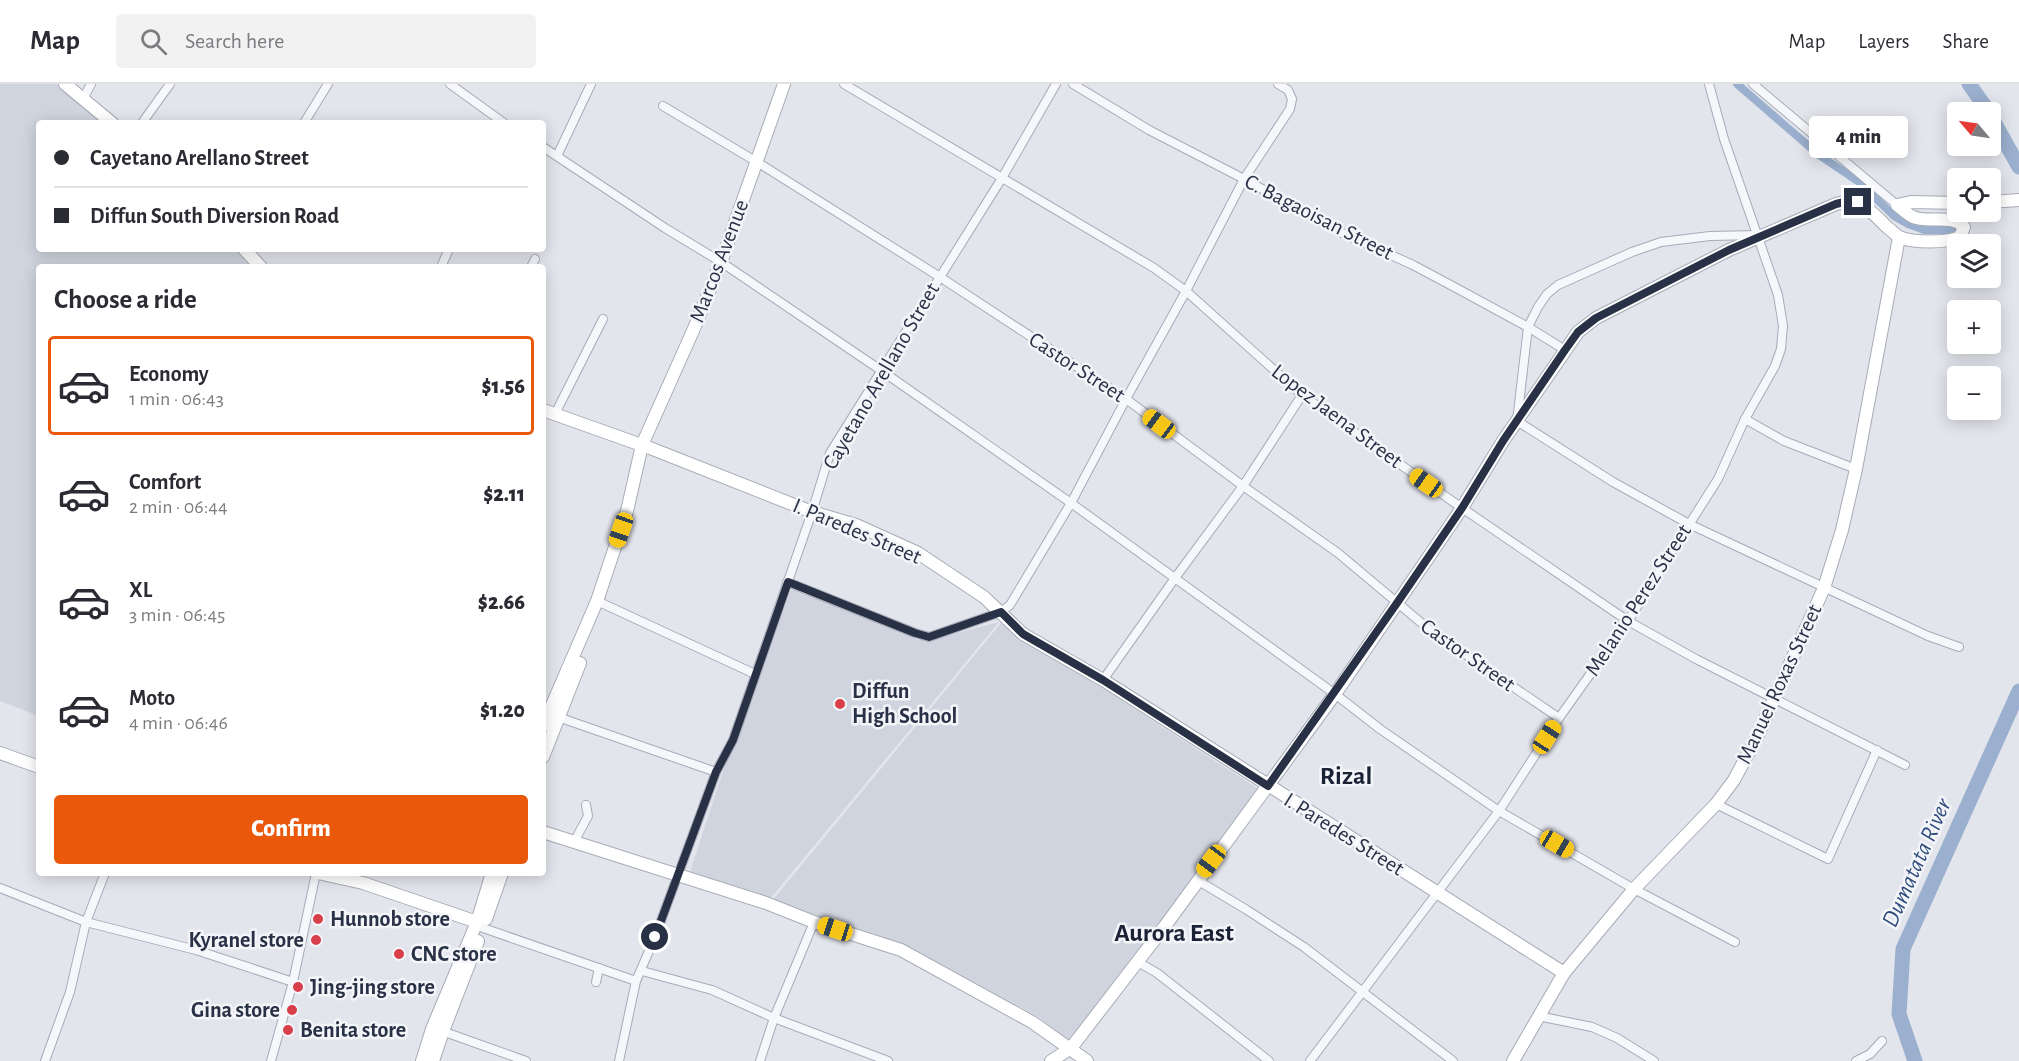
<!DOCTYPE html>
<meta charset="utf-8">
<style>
:root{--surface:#fff;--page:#f2f2f3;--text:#2b2b33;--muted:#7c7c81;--line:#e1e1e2;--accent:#ea580c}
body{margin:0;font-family:"Alegreya Sans",sans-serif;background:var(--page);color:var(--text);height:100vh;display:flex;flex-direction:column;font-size:22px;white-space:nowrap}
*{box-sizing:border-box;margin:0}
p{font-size:20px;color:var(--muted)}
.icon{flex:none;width:33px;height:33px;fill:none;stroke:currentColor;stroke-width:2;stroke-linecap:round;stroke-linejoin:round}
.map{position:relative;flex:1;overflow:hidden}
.sheet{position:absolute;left:36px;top:180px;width:510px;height:612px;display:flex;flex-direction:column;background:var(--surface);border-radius:6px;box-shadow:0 3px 15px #0003}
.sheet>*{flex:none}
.top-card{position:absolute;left:36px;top:36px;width:510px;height:132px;border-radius:6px;box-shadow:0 3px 15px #0003;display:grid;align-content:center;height:132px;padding:0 18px;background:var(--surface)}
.needle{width:39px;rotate:299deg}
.buttons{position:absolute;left:1947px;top:18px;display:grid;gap:12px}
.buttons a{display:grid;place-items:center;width:54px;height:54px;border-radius:6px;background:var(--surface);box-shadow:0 3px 15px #0003;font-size:30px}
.end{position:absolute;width:27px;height:27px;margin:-14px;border:8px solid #293146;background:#fff;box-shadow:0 0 0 3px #fff}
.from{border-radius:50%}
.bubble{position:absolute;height:42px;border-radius:6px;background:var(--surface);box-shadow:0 3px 15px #0003;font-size:20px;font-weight:800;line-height:42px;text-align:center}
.car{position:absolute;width:18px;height:36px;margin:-18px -9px;border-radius:8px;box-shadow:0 0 4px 2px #0007;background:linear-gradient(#f5c518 24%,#345 0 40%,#f5c518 0 76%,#345 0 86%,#f5c518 0)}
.top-card b{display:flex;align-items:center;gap:21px;height:57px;font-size:22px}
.top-card b+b{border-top:2px solid var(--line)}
.top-card i{width:15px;height:15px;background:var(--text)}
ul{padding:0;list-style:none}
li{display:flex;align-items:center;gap:18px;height:99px;margin:0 12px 9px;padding:0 6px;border:3px solid transparent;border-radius:6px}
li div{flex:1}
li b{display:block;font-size:22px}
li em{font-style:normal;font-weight:800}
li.active{border-color:var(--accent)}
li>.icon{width:54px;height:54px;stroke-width:1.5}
h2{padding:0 18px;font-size:27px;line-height:72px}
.primary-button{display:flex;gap:12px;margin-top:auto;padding:12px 18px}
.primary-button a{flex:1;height:69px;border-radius:6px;background:var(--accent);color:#fff;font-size:24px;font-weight:800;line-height:69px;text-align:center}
header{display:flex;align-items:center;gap:36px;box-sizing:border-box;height:84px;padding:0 30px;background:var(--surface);border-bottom:2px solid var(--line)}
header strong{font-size:28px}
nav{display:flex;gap:33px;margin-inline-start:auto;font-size:21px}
.search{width:420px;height:54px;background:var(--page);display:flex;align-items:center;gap:15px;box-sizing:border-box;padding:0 21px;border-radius:6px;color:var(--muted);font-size:22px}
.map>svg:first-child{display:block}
.built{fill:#d0d4de}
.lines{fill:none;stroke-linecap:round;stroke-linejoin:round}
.canal{stroke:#9bb0ce;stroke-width:8}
.river{stroke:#9bb0ce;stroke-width:15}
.street-casing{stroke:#a7abb7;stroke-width:10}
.secondary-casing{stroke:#a7abb7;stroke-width:14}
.street{stroke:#f6f7fa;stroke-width:8}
.secondary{stroke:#fff;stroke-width:12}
.route{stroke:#293146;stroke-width:8}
.poi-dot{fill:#d93f4a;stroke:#f3f5f9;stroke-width:2}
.labels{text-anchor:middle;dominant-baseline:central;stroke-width:5;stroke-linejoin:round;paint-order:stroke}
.street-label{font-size:22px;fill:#293146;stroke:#f3f5f9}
.poi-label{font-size:22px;font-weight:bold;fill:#293146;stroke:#f3f5f9;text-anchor:start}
.water-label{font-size:24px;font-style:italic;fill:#2f4c7d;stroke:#f3f5f9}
.quarter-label{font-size:26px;font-weight:bold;fill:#1b2236;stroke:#f3f5f9}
</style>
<header>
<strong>Map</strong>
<div class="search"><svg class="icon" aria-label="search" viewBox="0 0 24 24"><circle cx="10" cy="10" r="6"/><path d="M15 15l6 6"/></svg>Search here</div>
<nav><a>Map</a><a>Layers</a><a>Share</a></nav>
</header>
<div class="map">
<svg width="2019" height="977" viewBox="0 0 2019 977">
<rect width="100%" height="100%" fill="#e3e5ec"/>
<g class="built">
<path d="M0 0H56L103 39H39V165H237L255 183H39V632L0 617Z"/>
<path d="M791 506 859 530 918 556 950 551 999 538 770 815 689 791 724 684Z"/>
<path d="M1001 539 1260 706 1073 959 1037 932 905 860 772 817Z"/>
</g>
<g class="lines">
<path class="canal" d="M1737 0 1819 71 1859 98 1894 132 1908 140 1924 146H1957"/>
<g class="river">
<path d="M1969 0 1989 28"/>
<path d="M1990 31 2019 83"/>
<path d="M1915 977 1899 930 1903 865 2019 607"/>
</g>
<defs>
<g id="street">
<path d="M450 0 504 39"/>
<path d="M844 0 1154 184 1186 207 1302 311 1462 424 1628 537 1696 575 1905 681"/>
<path d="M1073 0 1149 46 1244 95 1340 148 1413 181 1458 205 1528 243 1565 266"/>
<path d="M1753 0 1897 121"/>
<path d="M83 15 91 0"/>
<path d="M663 22 757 78 940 193 1126 315 1243 402 1338 469 1431 547 1559 634"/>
<path d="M142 39 170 0"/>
<path d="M304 39 328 0"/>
<path d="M543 63 665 144 721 178 882 287 1071 419 1335 610 1380 645 1499 727 1634 805 1735 858"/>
<path d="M557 72 591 0"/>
<path d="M1758 151 1710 152 1661 158 1632 168 1558 201 1547 210 1538 223 1528 243 1517 337 1613 398 1689 440 1928 552 1959 563"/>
<path d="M441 183 449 165"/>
<path d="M531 183 535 175"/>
<path d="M555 330 603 235"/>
<path d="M1745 335 1784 357 1856 385"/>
<path d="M787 498 915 549 929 553 1001 528 1010 521 1071 419 1126 315 1186 207 1244 95 1290 25 1292 15 1288 6 1278 0"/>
<path d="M597 517 755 590"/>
<path d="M1103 596 1175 494 1243 402 1302 311"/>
<path d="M555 632 716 688"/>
<path d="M1716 720 1828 775 1877 666"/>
<path d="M574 758 588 732 586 721"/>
<path d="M1197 796 1247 826 1304 863 1453 977"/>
<path d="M0 804 86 838 196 866 293 898"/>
<path d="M477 838 483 844 636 897"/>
<path d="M1138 878 1157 889 1269 977"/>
<path d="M642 887 712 906 774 934 888 977"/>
<path d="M596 898 599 884"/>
<path d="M1538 932 1592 943 1617 954 1654 977"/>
<path d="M439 946 526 977"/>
<path d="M45 977 70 908 86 838 105 789"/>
<path d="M271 977 293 898 316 789"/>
<path d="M619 977 636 897 655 853 716 688 733 656 812 428 830 369 1002 94 1056 0"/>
<path d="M760 977 774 934 814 838"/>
<path d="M1310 977 1499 727 1559 634 1628 537 1718 395 1745 335 1775 282 1781 265 1783 242 1778 211 1724 55 1709 0"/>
<path d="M1856 977 1870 970 1882 957"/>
</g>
<g id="secondary">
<path d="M65 0 112 39"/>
<path d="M1990 118 2019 116"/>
<path d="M244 165 261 183"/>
<path d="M543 326 650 364 812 428 856 441 918 469 984 513 1023 550 1103 596 1564 889"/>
<path d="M543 642 597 517 627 427 642 361 696 240 721 178 784 0"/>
<path d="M0 669 39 683"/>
<path d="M543 673 580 579"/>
<path d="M543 748 766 819 814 838 901 866 1032 938 1087 977"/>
<path d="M318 789 363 799 477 838"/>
<path d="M486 835 502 789"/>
<path d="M422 977 432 945 477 838 492 789"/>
<path d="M433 977 443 947 478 857"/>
<path d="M1051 977 1071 964 1165 842 1335 610 1462 424 1503 357 1578 248 1596 234 1729 166 1836 120C1861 112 1871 128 1888 144 1891 146 1896 151 1899 153 1913 159 1947 159 1960 153L1964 143C1951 129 1929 140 1913 133 1907 130 1902 125 1897 121L1911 118 1958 119"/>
<path d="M1513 977 1564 889 1634 805 1716 720 1734 696 1758 651 1824 504 1842 446 1856 385 1899 153"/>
</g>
</defs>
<use href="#street" class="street-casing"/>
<use href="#secondary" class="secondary-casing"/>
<use href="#street" class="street"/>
<use href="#secondary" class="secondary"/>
</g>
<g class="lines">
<path class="route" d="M655 853 716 688 733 656 788 498 915 549 929 553 1001 528 1023 550 1103 596 1268 702 1397 519 1462 424 1503 357 1565 266 1578 248 1596 234 1729 166 1836 120 1848 117 1858 118"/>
</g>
<g class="poi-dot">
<circle cx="840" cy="620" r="6"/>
<circle cx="318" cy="835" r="6"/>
<circle cx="316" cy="856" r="6"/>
<circle cx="399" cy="870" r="6"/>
<circle cx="298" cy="903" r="6"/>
<circle cx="292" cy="926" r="6"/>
<circle cx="288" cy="946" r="6"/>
</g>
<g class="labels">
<g class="street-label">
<text transform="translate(1319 133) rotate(27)">C. Bagaoisan Street</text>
<text transform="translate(719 177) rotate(-69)">Marcos Avenue</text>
<text transform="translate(1077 283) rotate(33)">Castor Street</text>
<text transform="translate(881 292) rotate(-60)">Cayetano Arellano Street</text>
<text transform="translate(1337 332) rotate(37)">Lopez Jaena Street</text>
<text transform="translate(857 447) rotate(23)">I. Paredes Street</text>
<text transform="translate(1638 516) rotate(-57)">Melanio Perez Street</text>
<text transform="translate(1468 571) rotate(35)">Castor Street</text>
<text transform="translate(1779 600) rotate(-65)">Manuel Roxas Street</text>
<text transform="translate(1344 750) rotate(32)">I. Paredes Street</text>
</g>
<g class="poi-label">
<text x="852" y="607">Diffun<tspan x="852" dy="25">High School</tspan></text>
<text x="330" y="835">Hunnob store</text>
<text x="304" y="856" text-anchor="end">Kyranel store</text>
<text x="411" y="870">CNC store</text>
<text x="310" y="903">Jing-jing store</text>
<text x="280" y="926" text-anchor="end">Gina store</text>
<text x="300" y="946">Benita store</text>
</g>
<g class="water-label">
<text transform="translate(1917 779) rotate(-66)">Dumatata River</text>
</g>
<g class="quarter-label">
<text x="1346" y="692">Rizal</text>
<text x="1174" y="849">Aurora East</text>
</g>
</g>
</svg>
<div class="buttons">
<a><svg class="needle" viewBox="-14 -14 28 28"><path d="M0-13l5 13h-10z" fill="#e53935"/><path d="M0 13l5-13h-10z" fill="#7c7c81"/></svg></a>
<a><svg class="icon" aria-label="locate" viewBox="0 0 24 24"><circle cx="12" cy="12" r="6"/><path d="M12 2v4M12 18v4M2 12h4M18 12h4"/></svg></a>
<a><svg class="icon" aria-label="layers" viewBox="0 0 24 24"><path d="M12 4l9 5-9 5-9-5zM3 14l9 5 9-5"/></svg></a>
<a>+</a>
<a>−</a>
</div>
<i class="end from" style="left:655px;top:853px"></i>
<i class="end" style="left:1858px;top:118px"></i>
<div class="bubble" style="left:1809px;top:32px;width:99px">4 min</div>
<i class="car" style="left:1159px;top:340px;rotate:307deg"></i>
<i class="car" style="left:1426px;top:399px;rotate:305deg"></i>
<i class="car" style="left:621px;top:446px;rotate:199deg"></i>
<i class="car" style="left:1547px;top:653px;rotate:33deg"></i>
<i class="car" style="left:1557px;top:760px;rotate:120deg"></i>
<i class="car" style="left:1211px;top:777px;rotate:217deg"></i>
<i class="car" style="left:835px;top:845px;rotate:288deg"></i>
<div class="top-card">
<b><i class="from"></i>Cayetano Arellano Street</b>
<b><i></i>Diffun South Diversion Road</b>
</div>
<section class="sheet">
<h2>Choose a ride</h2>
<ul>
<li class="active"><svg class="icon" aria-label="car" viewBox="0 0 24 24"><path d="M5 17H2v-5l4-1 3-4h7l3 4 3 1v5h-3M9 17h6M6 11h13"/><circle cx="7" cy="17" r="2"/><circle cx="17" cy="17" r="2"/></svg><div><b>Economy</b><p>1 min · 06:43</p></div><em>$1.56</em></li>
<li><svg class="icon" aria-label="car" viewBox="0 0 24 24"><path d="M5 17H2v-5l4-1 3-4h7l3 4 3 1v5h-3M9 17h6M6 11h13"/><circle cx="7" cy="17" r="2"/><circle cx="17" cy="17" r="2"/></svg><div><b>Comfort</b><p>2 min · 06:44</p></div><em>$2.11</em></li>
<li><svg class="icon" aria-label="car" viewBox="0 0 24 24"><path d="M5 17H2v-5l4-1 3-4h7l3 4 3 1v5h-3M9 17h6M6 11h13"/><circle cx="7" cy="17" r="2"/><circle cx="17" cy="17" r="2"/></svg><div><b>XL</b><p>3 min · 06:45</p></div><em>$2.66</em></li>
<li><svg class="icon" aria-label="car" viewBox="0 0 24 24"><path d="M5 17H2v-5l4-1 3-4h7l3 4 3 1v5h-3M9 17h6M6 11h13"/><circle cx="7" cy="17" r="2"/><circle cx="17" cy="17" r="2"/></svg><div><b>Moto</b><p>4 min · 06:46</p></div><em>$1.20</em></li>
</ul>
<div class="primary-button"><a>Confirm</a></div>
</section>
</div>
